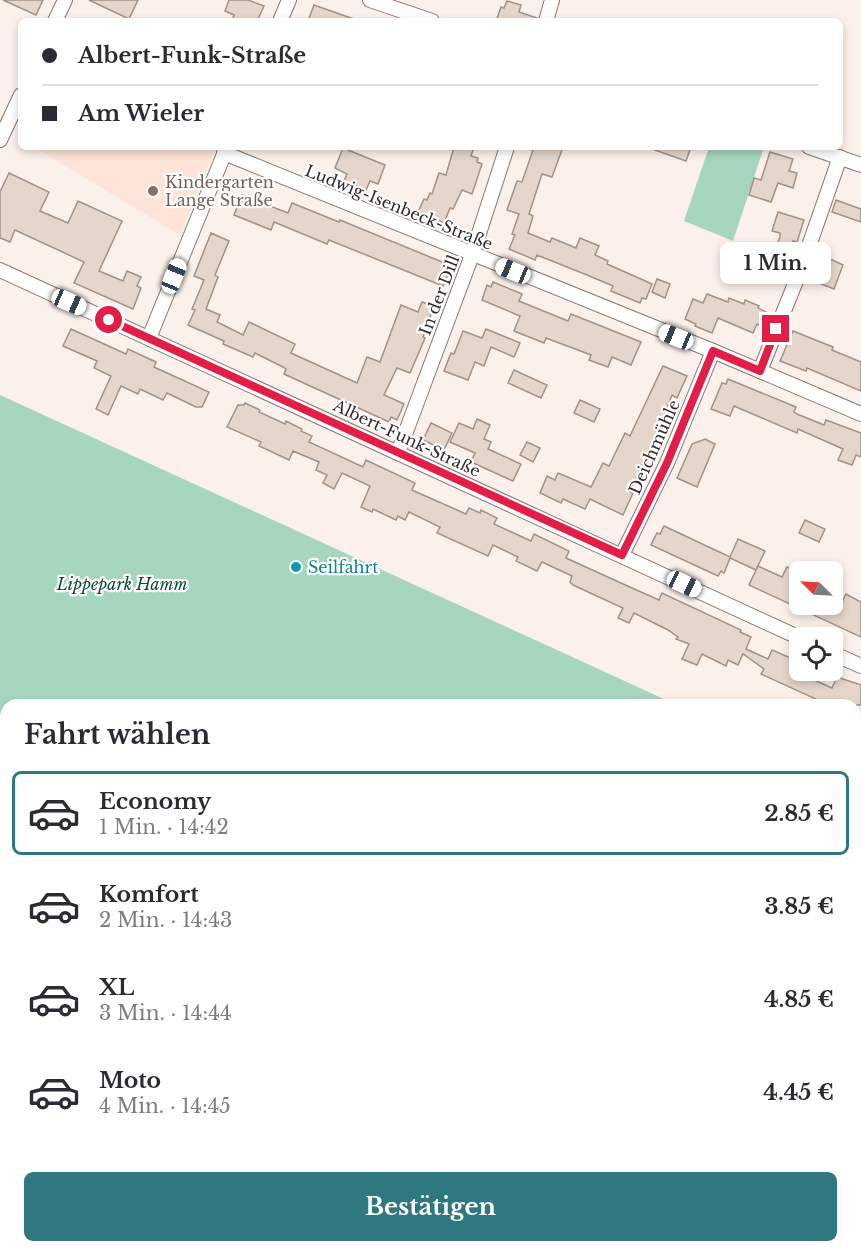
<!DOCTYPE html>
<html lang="de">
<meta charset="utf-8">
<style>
:root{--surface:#fff;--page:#f7f7f7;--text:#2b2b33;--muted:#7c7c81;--line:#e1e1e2;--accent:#2f787f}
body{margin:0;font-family:"Libre Baskerville",serif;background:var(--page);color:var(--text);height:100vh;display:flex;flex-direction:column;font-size:22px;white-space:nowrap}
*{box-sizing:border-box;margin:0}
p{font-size:20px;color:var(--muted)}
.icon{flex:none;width:33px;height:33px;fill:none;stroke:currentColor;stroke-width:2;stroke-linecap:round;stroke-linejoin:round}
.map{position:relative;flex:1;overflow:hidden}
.drawer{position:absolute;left:0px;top:699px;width:861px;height:554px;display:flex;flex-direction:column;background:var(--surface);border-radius:18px 18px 0 0;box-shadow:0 3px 9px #0003}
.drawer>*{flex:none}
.banner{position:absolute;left:18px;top:18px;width:825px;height:132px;border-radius:9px;box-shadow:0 3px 9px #0003;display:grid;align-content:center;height:132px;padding:0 24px;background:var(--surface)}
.needle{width:39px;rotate:294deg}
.tools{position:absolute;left:789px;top:561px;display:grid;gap:12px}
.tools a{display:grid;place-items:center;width:54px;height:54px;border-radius:9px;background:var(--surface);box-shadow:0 3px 9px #0003;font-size:30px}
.end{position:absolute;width:27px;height:27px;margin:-14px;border:8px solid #e11d48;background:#fff;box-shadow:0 0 0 3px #fff}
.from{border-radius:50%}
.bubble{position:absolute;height:42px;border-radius:9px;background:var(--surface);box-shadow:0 3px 9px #0003;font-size:20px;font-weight:800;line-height:42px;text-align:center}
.car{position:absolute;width:18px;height:36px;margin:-18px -9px;border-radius:8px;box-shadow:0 0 4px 2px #0007;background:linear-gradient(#fff 24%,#345 0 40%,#fff 0 76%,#345 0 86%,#fff 0)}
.banner b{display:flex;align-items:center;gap:21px;height:57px;font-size:22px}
.banner b+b{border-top:2px solid var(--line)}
.banner i{width:15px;height:15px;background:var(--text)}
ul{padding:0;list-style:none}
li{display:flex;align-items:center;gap:18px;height:84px;margin:0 12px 9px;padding:0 12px;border:3px solid transparent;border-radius:9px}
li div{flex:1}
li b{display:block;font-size:22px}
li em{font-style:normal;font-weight:800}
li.on{border-color:var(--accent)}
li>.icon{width:54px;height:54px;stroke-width:1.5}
h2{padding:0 24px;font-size:27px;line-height:72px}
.action{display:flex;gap:12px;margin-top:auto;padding:12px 24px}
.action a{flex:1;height:69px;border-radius:9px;background:var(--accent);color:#fff;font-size:24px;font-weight:800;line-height:69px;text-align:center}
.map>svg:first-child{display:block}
.built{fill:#fee3d8}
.green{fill:#a7d6bf}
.building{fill:#e6d5ca;stroke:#a19187;stroke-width:1.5}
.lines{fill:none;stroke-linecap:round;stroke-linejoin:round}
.minor-casing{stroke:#887770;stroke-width:16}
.minor{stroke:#fff;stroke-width:14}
.route{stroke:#e11d48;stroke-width:8}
.education-dot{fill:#8d6e63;stroke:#fff;stroke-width:2}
.culture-dot{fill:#0f9aa8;stroke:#fff;stroke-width:2}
.labels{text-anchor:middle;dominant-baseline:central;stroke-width:4.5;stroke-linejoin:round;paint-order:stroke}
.education-label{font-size:16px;fill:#785e54;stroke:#fff;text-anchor:start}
.street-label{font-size:16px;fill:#322a28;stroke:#fff}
.culture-label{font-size:16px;fill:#0d838f;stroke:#fff;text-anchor:start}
.park-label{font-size:16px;font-style:italic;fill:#0c4934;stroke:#fff}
</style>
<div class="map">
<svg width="861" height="1252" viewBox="0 0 861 1252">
<rect width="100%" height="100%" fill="#fcf0eb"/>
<path class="built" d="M34 147H216L180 235Z"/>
<g class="green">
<path d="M709 147H764L733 241 684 221Z"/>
<path d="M0 395 677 705H6V1246H855V787L861 789V1252H0Z"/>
</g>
<g class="building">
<path d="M3 0H43L36 15Z"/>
<path d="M89 0H138L129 19Z"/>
<path d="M229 0H248L264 6 257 21H232L234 15 225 11Z"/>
<path d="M507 1 521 5 519 12 537 18V21H496L501 7 504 8Z"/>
<path d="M314 5 354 19V21H308Z"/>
<path d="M454 147H474L471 156 478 158 477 162 482 164 472 194 462 190 453 209 450 208 444 223 418 212 424 199 427 200 430 193 432 194 439 173 446 175Z"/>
<path d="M534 147H563L552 177 542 174 529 214 533 216 528 233 550 242 552 238 576 248 580 238 599 246 595 255 608 261 607 264 652 284 646 299 642 298 640 303 611 291 613 286 587 275 537 255 535 260 509 249 515 235 512 234 519 214 507 210 517 181 522 182Z"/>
<path d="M652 147H691L686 161 652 149Z"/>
<path d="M343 148 385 165 378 184 370 181 366 190 344 181 347 174 335 168Z"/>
<path d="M770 152 793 159 789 171 797 173 793 188 778 183 771 202 749 195 754 178 761 180Z"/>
<path d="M9 173 49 192 40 211 68 223 78 201 122 221 99 271 123 281 127 271 141 277 137 286 141 288 133 309 74 283 84 262 15 230 10 242 0 238V192Z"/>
<path d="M242 195 288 213 292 203 339 222 340 220 447 264 445 269 449 271 443 286 329 240 327 244 274 222 271 230 234 215Z"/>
<path d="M836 200 861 209V222L832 212Z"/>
<path d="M778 212 804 220 797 242 793 241 782 269 769 264 780 237V233L772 231Z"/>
<path d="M211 233 229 241 215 275 218 277 206 309 220 315 217 322 243 335 249 322 295 344 291 353 357 383 367 357 380 362 401 305 418 312 422 302 434 306 423 337 425 338 410 373 397 368 384 395 404 404 397 420 391 417 389 422 284 374 286 369 283 367 255 353 253 357 223 344 224 341 188 325 195 310 192 309 204 280 194 276Z"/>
<path d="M830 259 843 265 834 289 814 281 822 264 827 266Z"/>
<path d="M657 279 670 284 665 298 652 292Z"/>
<path d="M493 282 522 294 519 301 568 321 571 314 641 342 631 365 612 357 608 367 589 360 591 355 546 338 544 343 514 331 520 316 482 300 487 285 491 287Z"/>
<path d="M707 294 728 302 729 298 744 304 745 300 759 306 758 308 768 313 763 327 757 324 753 333 718 318 712 333 695 326 696 324 685 319 693 299 703 303Z"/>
<path d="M71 329 126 354 128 349 156 362 154 367 209 392 202 407H196L167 393 163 400 140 389 138 394 121 386 108 415 96 409 111 376 94 368 97 361 63 346Z"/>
<path d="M486 329 520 343 514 357 491 347 484 366 475 362 468 380 444 371 451 353 454 354 463 331 482 338Z"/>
<path d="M793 331 833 347 832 350 861 362V391L807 368 806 371 780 361Z"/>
<path d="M663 366 687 376 677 398 672 395 661 423 664 424 646 466 642 465 630 492 633 493 623 515 590 499 585 509 563 499 561 503 540 493 547 476 555 480 558 473 591 487 603 463 609 466 625 433 630 436Z"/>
<path d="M514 370 547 385 541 398 508 383Z"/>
<path d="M728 379 796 407 794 412 797 414 824 425 826 420 861 433V457L856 455 852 465 838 460 843 449 798 429 797 433 734 406 730 416 711 409 722 383 726 384Z"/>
<path d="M580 400 600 409 594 422 574 413Z"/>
<path d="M245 403 260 410 259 412 285 424 286 421 302 429 301 431 312 436 309 442 363 467 366 460 415 483 412 490 466 514 469 508 480 513 481 510 497 518 494 524 531 541 534 534 569 551 566 558 632 588 659 600 662 593 741 630 740 632 751 637 746 649 768 659 772 650 800 662V670H813L810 678 832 688 837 677 861 685V705H813L816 699 761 674 764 669 743 654 738 665 728 660 726 666 702 654 697 665 682 659 689 644 676 639 678 637 668 630 634 613 629 623 618 618 623 608 573 585 570 582 572 576 542 562 537 571 516 561 518 557 493 545 488 556 437 533 440 527 409 512 405 520 398 516 396 520 373 509 372 512 361 507 370 486 342 473 334 489 323 483 327 475 316 470 319 462 293 451 289 460 259 446 261 442 227 427 238 405H244Z"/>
<path d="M477 419 490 425 484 439 491 442 488 449 521 464 513 481 471 462 475 453 450 442 459 423 473 429Z"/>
<path d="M431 423 452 433 444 450 423 440Z"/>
<path d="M705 439 715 444 697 487 677 478 692 444Z"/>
<path d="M527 442 540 448 533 462 520 455Z"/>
<path d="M805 520 825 529 819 542 799 533Z"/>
<path d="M664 526 730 557 738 539 765 551 756 570 730 558 724 573 721 571 718 576 651 545 657 533 660 534Z"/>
<path d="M758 566 782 577 787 567 800 573V604H832V601L841 604 846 594 861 602V637L749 585Z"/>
</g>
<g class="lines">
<defs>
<g id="minor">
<path d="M370 0 432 21"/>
<path d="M55 21 65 0"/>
<path d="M280 21 289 0"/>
<path d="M546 21 552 0"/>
<path d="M0 140 21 95"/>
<path d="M809 147 861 165"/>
<path d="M224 153 713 351 861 414"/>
<path d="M0 270 800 638"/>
<path d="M149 338 227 147"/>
<path d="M760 371 802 266 840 157"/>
<path d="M398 453 472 255 507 147"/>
<path d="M622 555 667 463 713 351"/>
<path d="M832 653 861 666"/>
</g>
</defs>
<use href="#minor" class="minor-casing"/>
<use href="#minor" class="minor"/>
</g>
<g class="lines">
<path class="route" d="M109 320 622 555 667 463 713 351 760 371 776 329"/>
</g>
<circle class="education-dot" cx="153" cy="191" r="6"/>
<circle class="culture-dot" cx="296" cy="567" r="6"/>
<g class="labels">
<g class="education-label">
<text x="165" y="182">Kindergarten<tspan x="165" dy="18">Lange Straße</tspan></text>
</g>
<g class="street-label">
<text transform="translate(399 207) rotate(22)">Ludwig-Isenbeck-Straße</text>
<text transform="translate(439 295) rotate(-69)">In der Dill</text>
<text transform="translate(407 438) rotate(25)">Albert-Funk-Straße</text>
<text transform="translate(654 447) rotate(-66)">Deichmühle</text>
</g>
<g class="culture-label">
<text x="308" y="567">Seilfahrt</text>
</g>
<g class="park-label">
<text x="122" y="584">Lippepark Hamm</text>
</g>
</g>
</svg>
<div class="tools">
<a><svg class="needle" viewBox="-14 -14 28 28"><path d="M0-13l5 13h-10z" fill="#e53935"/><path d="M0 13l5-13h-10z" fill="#7c7c81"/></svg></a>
<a><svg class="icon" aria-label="locate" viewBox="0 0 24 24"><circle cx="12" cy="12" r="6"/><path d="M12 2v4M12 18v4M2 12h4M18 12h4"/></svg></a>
</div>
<i class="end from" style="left:109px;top:320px"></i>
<i class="end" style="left:776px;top:329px"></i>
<div class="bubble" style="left:720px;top:242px;width:111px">1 Min.</div>
<i class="car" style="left:513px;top:271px;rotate:292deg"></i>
<i class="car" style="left:174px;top:276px;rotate:22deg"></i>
<i class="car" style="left:69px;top:302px;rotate:114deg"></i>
<i class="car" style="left:676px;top:337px;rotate:292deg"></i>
<i class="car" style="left:684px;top:584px;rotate:115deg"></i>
<div class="banner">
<b><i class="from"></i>Albert-Funk-Straße</b>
<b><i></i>Am Wieler</b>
</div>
<section class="drawer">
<h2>Fahrt wählen</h2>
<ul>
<li class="on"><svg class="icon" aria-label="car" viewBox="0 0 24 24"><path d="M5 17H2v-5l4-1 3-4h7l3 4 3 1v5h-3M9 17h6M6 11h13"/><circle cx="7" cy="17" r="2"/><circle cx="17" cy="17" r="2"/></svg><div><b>Economy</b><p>1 Min. · 14:42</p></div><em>2.85 €</em></li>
<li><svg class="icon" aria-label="car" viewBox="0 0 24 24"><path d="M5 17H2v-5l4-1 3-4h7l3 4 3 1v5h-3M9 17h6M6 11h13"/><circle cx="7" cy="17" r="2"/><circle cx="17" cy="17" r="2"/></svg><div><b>Komfort</b><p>2 Min. · 14:43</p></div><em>3.85 €</em></li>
<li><svg class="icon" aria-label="car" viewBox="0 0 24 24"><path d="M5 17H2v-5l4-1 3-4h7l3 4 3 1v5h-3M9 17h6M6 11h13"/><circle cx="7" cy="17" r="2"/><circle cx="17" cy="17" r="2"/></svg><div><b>XL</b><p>3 Min. · 14:44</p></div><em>4.85 €</em></li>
<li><svg class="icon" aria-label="car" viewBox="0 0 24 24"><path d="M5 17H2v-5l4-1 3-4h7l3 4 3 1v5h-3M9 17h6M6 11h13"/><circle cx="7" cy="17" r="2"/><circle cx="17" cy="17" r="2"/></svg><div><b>Moto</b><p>4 Min. · 14:45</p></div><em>4.45 €</em></li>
</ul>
<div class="action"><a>Bestätigen</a></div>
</section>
</div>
